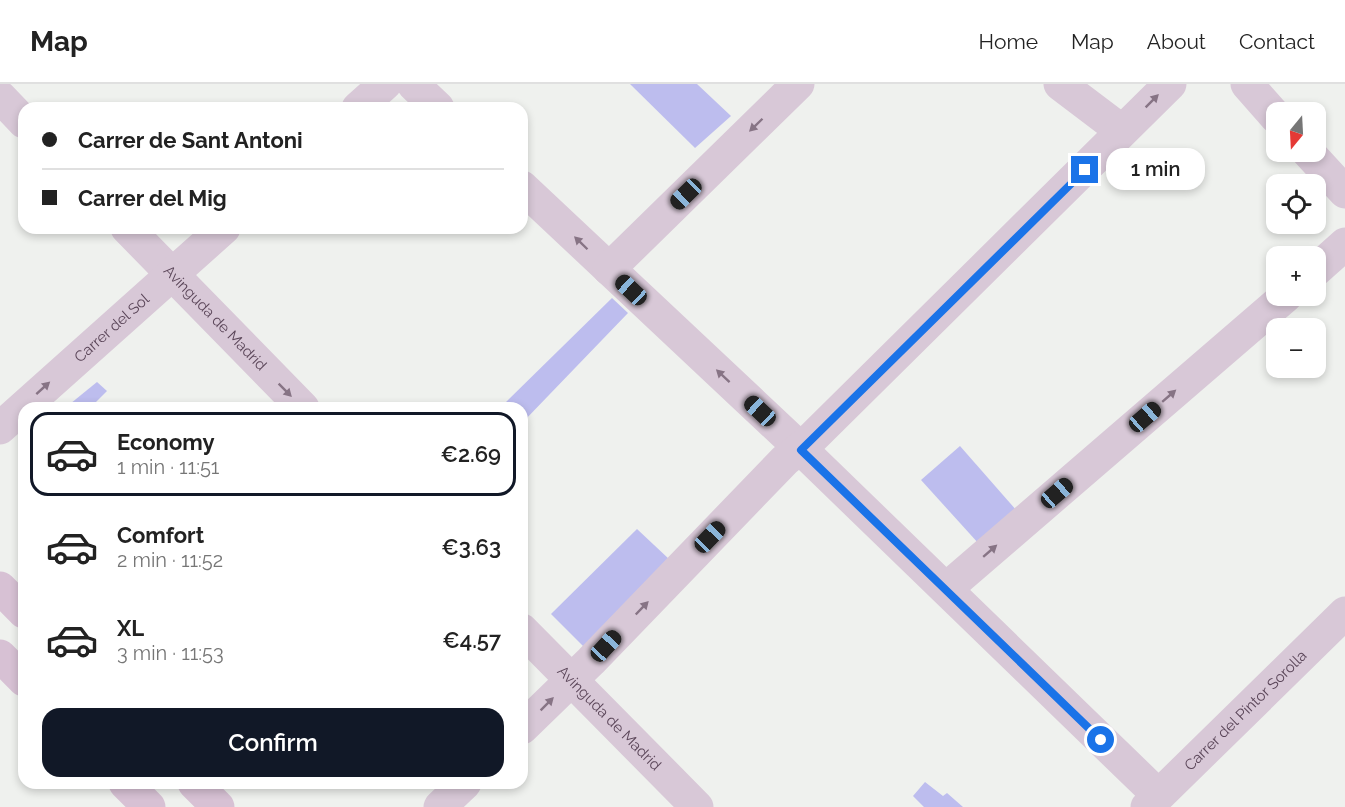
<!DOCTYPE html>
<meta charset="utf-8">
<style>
:root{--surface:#fff;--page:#f2f2f2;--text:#222;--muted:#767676;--line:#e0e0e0;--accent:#111827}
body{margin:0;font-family:Raleway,sans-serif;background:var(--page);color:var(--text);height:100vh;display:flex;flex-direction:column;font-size:22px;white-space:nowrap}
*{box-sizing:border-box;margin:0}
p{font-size:20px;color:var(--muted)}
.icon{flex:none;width:33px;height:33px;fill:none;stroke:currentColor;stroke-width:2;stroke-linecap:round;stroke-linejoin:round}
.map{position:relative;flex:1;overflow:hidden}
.sheet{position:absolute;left:18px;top:318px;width:510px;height:387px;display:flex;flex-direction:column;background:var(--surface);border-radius:18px;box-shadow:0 3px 9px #0003}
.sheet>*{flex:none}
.banner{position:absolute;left:18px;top:18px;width:510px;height:132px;border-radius:18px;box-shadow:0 3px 9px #0003;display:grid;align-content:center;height:132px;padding:0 24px;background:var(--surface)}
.needle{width:39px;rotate:198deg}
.controls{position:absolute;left:1266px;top:18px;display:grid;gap:12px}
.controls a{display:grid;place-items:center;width:60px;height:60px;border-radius:12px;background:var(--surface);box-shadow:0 3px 9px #0003;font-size:30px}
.end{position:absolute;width:27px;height:27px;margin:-14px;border:8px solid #1a73e8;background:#fff;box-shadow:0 0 0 3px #fff}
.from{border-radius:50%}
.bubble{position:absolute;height:42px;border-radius:18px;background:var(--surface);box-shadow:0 3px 9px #0003;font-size:20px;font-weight:600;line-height:42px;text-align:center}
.car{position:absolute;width:18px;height:36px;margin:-18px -9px;border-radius:8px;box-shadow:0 0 4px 2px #0007;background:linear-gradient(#222 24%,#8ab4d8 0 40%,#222 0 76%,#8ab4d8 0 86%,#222 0)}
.banner b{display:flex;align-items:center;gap:21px;height:57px;font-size:22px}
.banner b+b{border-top:2px solid var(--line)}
.banner i{width:15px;height:15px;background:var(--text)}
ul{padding:10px 0 0;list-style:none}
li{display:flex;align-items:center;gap:18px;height:84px;margin:0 12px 9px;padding:0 12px;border:3px solid transparent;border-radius:18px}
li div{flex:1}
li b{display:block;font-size:22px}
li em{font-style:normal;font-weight:600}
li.on{border-color:var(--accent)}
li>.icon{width:54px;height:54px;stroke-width:1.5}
.primary-button{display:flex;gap:12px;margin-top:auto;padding:12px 24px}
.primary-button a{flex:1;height:69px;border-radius:18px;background:var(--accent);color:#fff;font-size:24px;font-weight:600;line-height:69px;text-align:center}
header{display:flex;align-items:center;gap:36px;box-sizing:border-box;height:84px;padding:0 30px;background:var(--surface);border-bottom:2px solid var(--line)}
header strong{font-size:28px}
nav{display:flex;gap:33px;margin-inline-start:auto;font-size:21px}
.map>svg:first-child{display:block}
.green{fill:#bdbdee}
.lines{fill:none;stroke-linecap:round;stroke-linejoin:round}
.street{stroke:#d8c8d7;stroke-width:33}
.secondary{stroke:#d7c1d4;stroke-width:33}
.oneway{fill:#877485}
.route{stroke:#1a73e8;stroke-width:8}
.labels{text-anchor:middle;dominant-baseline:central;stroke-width:4.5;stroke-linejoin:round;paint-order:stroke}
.street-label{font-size:15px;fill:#5b4659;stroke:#fff}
</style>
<header>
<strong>Map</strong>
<nav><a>Home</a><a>Map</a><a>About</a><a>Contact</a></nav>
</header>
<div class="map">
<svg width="1345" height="723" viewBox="0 0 1345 723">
<rect width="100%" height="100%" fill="#eff1ee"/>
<g class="green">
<path d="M630 0H697L731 32 695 64Z"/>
<path d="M612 214 628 229 523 338 522 324H509L504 320Z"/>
<path d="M97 298 107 307 90 324H65Z"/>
<path d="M960 362 1017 427 979 460 921 396Z"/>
<path d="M637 445 670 476 584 563 551 530Z"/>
<path d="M925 698 943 712 947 709 963 723H924L913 712Z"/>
</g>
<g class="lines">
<g class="street">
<path d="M413 0 438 24"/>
<path d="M1060 0 1122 47"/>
<path d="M1247 0 1276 33"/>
<path d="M0 13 24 38"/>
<path d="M358 24 385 0"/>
<path d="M1308 68 1345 108"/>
<path d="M522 103 801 365 1158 711"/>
<path id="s1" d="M127 144 303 324"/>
<path d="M609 185 798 0"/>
<path d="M1316 186 1345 160"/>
<path id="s2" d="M0 344 224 144"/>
<path d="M946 505 1286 212"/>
<path id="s3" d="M522 546 697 723"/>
<path d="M522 644 591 577 785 376 807 359 1170 0"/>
<path d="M440 723 465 699"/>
<path id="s4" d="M1147 723 1345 529"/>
</g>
<g class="secondary">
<path d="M0 504 24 528"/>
<path d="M0 572 24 596"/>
<path d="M125 699 149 723"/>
<path d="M194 699 218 723"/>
</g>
</g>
<defs><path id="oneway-solid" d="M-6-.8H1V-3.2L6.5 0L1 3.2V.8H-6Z" transform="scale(1.5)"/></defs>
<g class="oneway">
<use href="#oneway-solid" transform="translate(1152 17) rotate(-45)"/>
<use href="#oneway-solid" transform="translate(756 41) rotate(136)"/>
<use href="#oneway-solid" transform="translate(581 159) rotate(-136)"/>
<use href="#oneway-solid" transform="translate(723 292) rotate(-137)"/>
<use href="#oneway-solid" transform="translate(43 304) rotate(-42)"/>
<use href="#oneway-solid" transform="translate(285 306) rotate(45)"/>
<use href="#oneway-solid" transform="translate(1169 312) rotate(-41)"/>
<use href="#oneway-solid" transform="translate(990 467) rotate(-41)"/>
<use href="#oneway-solid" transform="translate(642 524) rotate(-46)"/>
<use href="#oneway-solid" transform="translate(547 620) rotate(-45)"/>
</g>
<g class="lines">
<path class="route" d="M1085 86 801 366 1101 656"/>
</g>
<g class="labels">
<g class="street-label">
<text stroke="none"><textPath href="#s1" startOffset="126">Avinguda de Madrid</textPath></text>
<text stroke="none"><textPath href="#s2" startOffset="150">Carrer del Sol</textPath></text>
<text stroke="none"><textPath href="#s4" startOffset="138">Carrer del Pintor Sorolla</textPath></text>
<text stroke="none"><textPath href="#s3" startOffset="124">Avinguda de Madrid</textPath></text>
</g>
</g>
</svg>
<div class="controls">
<a><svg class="needle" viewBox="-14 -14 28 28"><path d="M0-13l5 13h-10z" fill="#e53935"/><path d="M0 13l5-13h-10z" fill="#767676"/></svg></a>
<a><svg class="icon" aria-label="locate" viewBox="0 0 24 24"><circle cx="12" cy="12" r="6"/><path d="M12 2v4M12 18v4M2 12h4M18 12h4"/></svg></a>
<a>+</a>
<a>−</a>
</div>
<i class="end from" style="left:1101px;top:656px"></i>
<i class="end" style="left:1085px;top:86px"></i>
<div class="bubble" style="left:1106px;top:64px;width:99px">1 min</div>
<i class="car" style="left:686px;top:110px;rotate:226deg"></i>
<i class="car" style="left:631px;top:206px;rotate:313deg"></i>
<i class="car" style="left:760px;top:327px;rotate:313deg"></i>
<i class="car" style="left:1145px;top:333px;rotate:49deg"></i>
<i class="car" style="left:1057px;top:409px;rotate:49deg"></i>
<i class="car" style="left:710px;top:453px;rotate:44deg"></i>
<i class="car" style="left:606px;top:562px;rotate:43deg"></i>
<div class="banner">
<b><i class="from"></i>Carrer de Sant Antoni</b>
<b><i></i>Carrer del Mig</b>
</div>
<section class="sheet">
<ul>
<li class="on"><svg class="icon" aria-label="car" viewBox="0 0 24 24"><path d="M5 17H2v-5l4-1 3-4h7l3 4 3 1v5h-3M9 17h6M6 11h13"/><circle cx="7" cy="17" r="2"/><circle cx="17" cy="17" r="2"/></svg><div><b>Economy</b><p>1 min · 11:51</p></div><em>€2.69</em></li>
<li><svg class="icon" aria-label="car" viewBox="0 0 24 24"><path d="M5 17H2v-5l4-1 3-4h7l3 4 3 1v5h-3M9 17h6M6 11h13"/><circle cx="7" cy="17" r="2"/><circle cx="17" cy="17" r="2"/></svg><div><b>Comfort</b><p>2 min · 11:52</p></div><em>€3.63</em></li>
<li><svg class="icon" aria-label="car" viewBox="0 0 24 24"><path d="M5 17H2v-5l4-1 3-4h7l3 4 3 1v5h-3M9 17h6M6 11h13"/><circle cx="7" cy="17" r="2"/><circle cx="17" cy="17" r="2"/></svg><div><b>XL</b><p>3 min · 11:53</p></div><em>€4.57</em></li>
</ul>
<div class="primary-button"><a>Confirm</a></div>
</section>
</div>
